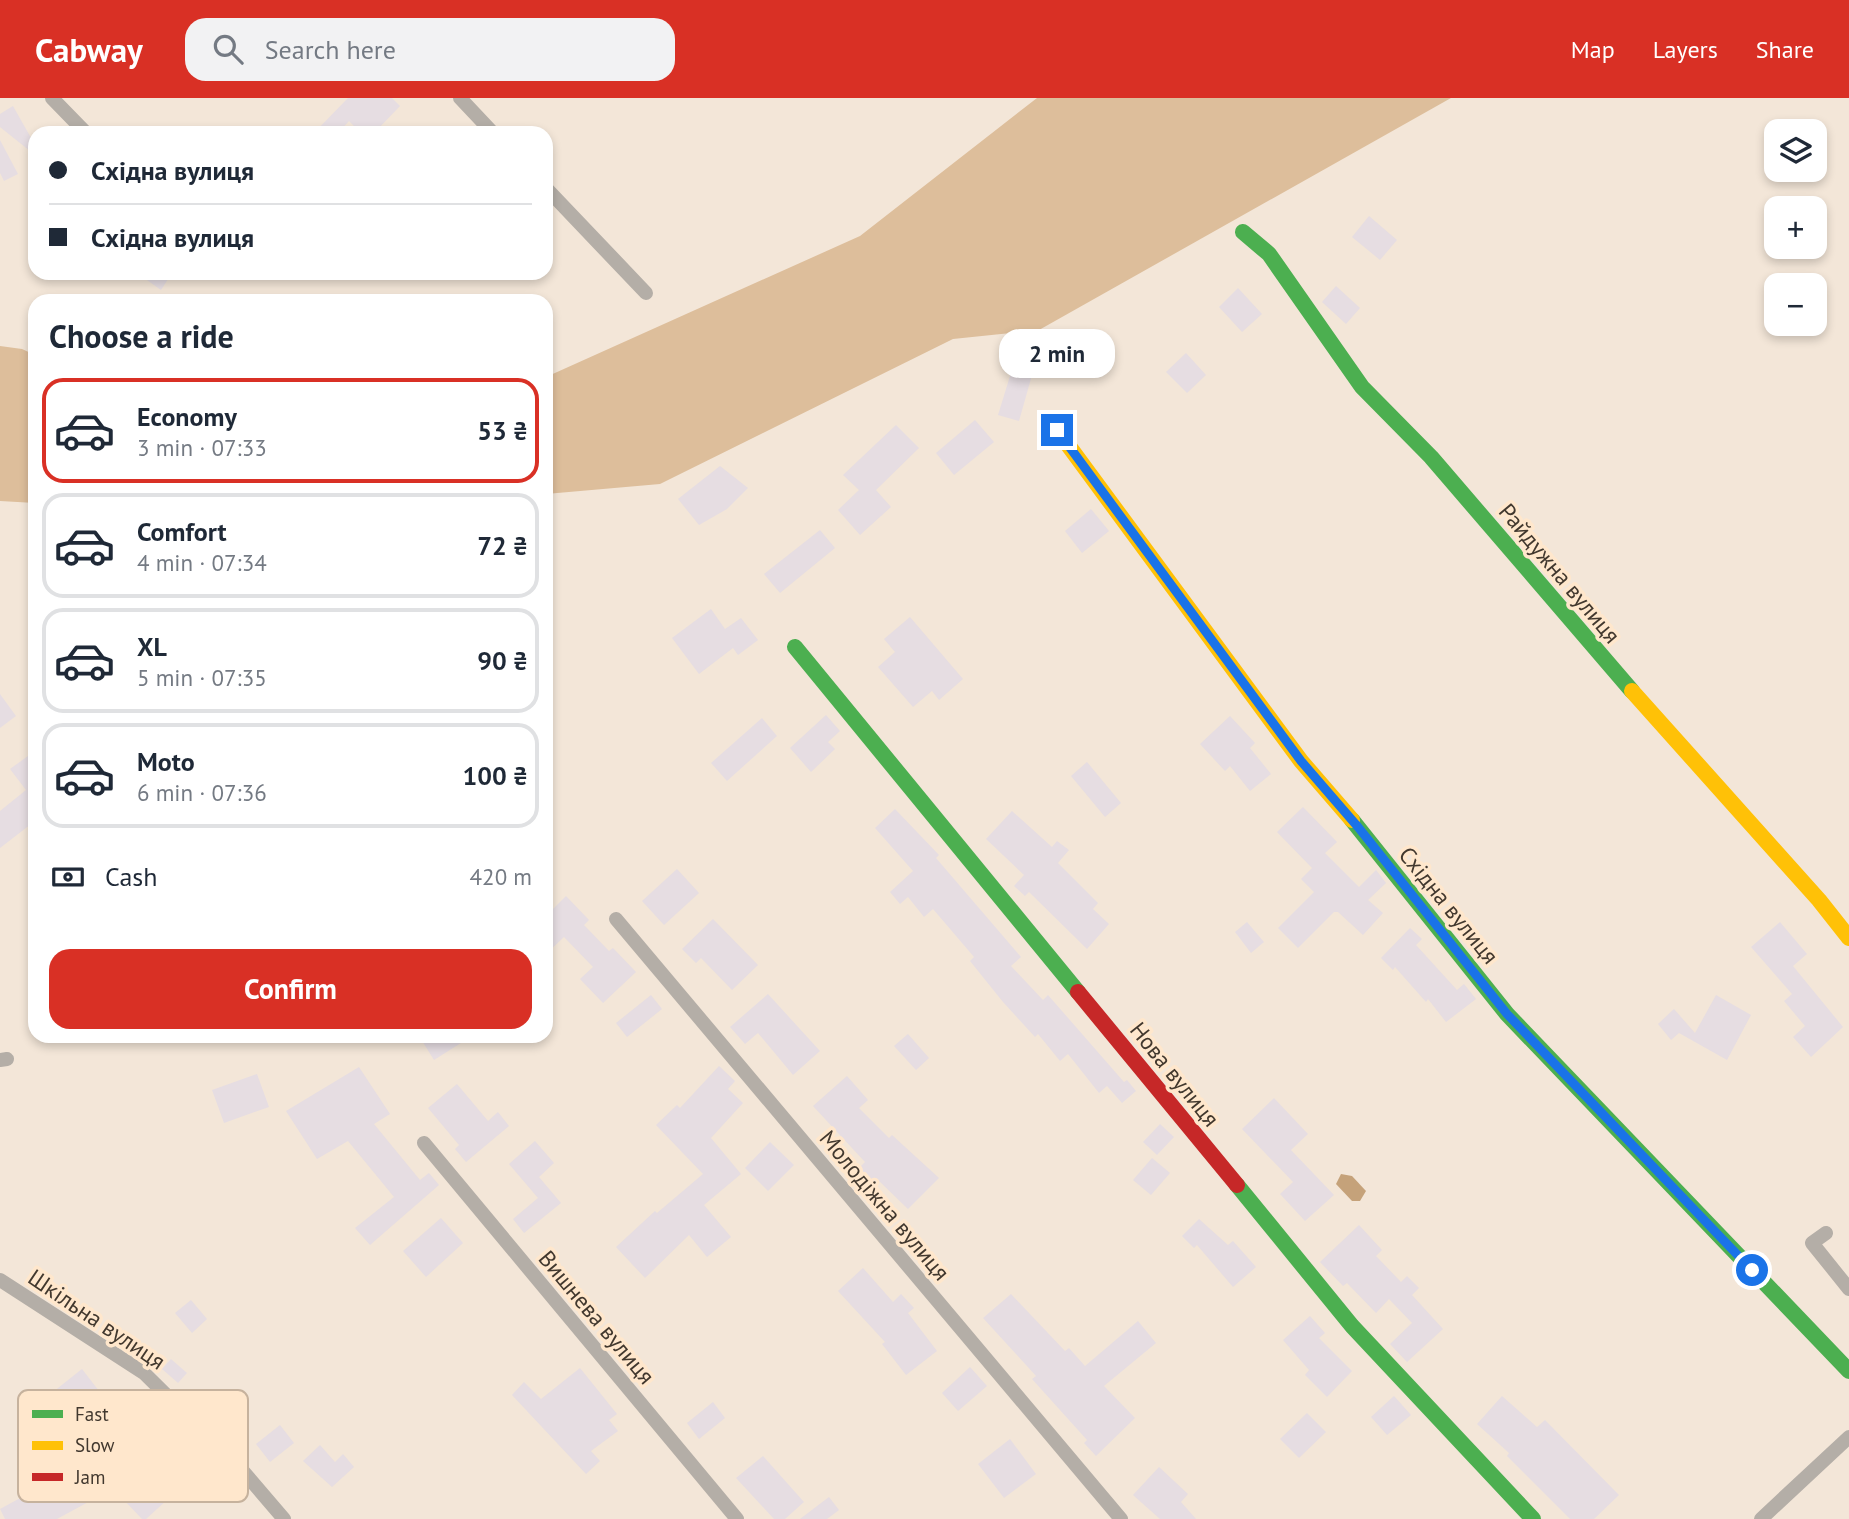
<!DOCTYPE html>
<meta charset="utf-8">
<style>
:root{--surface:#fff;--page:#f2f2f3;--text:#1f2937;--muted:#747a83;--line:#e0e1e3;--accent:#d93025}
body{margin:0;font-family:"PT Sans",sans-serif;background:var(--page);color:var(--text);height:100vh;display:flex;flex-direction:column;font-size:26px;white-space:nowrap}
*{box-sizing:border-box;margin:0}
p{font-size:23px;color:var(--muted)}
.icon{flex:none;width:38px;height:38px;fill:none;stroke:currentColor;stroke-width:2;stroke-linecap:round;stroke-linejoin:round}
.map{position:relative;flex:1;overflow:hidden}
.panel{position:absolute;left:28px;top:196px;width:525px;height:749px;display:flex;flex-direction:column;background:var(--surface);border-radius:21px;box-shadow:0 4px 10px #0003}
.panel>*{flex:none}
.top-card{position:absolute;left:28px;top:28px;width:525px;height:154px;border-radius:21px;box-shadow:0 4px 10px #0003;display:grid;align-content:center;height:154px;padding:0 21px;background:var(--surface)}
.controls{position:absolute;left:1764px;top:21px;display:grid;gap:14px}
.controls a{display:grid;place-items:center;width:63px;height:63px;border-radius:14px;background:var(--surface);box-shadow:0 4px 10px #0003;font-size:35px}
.end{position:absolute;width:32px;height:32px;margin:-16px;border:9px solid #1a73e8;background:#fff;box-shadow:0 0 0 4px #fff}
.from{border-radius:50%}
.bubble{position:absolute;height:49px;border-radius:21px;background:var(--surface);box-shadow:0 4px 10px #0003;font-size:23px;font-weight:600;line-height:49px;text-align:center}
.top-card b{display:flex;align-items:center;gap:24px;height:66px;font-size:26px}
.top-card b+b{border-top:2px solid var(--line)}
.top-card i{width:18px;height:18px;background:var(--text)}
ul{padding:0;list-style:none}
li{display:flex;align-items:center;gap:21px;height:105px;margin:0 14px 10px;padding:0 7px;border:4px solid var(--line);border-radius:21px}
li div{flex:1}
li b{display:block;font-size:26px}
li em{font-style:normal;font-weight:600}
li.selected{border-color:var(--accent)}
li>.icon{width:63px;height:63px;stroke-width:1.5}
h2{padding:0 21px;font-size:32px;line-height:84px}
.pay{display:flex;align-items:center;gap:18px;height:77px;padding:0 21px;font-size:26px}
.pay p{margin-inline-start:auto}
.primary-button{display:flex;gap:14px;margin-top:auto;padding:14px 21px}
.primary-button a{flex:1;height:80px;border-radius:21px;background:var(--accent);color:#fff;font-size:28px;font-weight:600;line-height:80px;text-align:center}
header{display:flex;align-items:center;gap:42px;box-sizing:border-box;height:98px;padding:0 35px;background:var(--accent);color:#fff}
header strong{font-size:33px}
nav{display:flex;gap:38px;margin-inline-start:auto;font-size:24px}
.search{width:490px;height:63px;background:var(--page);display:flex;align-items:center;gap:18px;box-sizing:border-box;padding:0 24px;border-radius:21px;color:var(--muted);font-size:26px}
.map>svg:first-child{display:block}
.forest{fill:#ddbe9b}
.water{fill:#c5a27a}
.building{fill:#e6dde2}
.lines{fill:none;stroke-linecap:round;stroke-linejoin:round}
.street{stroke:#b4aea7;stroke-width:14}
.fast{stroke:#4caf50;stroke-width:16}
.slow{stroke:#ffc107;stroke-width:16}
.jam{stroke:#c62828;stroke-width:16}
.route{stroke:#1a73e8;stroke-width:9}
.labels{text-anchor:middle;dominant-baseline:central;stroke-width:7;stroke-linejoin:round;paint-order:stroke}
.street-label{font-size:23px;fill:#42382e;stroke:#ffe7cc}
.key{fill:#ffe7cc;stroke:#c6b29d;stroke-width:2}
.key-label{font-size:19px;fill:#42382e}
</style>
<header>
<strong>Cabway</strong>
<div class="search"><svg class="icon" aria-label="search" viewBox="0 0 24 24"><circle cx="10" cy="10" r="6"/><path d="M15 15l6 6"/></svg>Search here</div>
<nav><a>Map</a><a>Layers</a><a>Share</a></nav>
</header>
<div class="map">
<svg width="1849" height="1421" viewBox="0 0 1849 1421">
<rect width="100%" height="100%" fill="#f3e6d8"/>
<g class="forest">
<path d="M1037 0H1451L1039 232 953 241 660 386 546 396V279L860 138Z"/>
<path d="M0 248 22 251 35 257V405L0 403Z"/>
</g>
<path class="water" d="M1341 1076 1352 1078 1366 1093 1360 1103H1352L1336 1086Z"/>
<g class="building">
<path d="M348 0H392L400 8 374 35H361L349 23 338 35H314Z"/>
<path d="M13 8 35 47V57L0 29V16Z"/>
<path d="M0 42 18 76 4 83 0 75Z"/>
<path d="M1369 118 1397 142 1380 162 1352 139Z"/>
<path d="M137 175H172L161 192Z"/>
<path d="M1336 188 1360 210 1346 226 1322 204Z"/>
<path d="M1238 190 1262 216 1242 234 1219 209Z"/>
<path d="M1186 255 1206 277 1187 295 1166 274Z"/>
<path d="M1014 265 1034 270 1019 323 998 317Z"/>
<path d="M975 322 994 344 954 377 936 355Z"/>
<path d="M896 327 919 350 876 392 891 409 860 437 838 412 859 392 843 377Z"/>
<path d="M720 368 748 390 727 411 699 427 678 401Z"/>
<path d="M1091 411 1109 433 1082 455 1065 433Z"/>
<path d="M820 432 835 450 780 495 764 476Z"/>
<path d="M711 511 725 531 741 520 758 542 738 557 733 550 699 576 672 540Z"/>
<path d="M910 519 963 581 939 602 932 593 913 609 878 569 895 554 884 541Z"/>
<path d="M0 596 16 618 0 630Z"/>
<path d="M826 617 840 633 828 644 835 651 811 674 790 650Z"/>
<path d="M1230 618 1255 645 1250 650 1271 676 1250 693 1230 668 1225 673 1200 646Z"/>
<path d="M762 620 777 638 727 683 711 665Z"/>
<path d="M35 653V723L0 750V713L26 692 10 671Z"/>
<path d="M1087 664 1121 705 1105 719 1071 678Z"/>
<path d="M1303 709 1337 744 1325 755 1359 789 1376 772 1386 785 1368 802 1383 815 1363 837 1338 814H1334L1298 850 1278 830 1314 794 1301 781 1312 770 1277 734Z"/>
<path d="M895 711 939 757 936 760 1021 859 1011 868 1043 902 1048 897 1124 984 1127 982 1136 993 1122 1005 1107 988 1099 995 1068 956 1060 963 1038 936 1035 939 1003 904 970 863 974 859 933 811 924 819 908 799 900 806 890 794 913 773 875 730Z"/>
<path d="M1012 713 1052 749 1057 743 1069 752 1058 765 1098 805 1093 811 1109 826 1087 851 1029 794 1025 798 1014 788 1024 777 986 741Z"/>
<path d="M677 771 699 795 664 827 642 803Z"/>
<path d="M566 798 589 822 584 827 609 853 613 850 636 874 603 905 580 881 593 869 564 839 546 856V818Z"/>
<path d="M713 821 758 867 732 892 701 860 696 865 682 851Z"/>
<path d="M1247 824 1264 844 1251 855 1235 834Z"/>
<path d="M1780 824 1807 856 1793 868 1843 929 1811 959 1793 939 1805 928 1784 903 1792 896 1751 849Z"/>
<path d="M1410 830 1422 841 1416 847 1457 892 1464 886 1476 901 1446 924 1428 901 1426 904 1395 869 1393 872 1381 860Z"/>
<path d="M768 896 820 953 793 977 758 935 745 946 730 929Z"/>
<path d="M651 897 662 911 627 939 616 925Z"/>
<path d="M1716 897 1751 917 1727 962 1679 935 1671 942 1658 926 1674 911 1695 935Z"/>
<path d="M908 936 929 960 916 972 894 948Z"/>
<path d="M419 938H472L434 962Z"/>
<path d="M719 968 735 983 728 991 743 1005 711 1040 741 1076 704 1107 731 1139 707 1159 689 1137 645 1180 616 1149 655 1113 657 1115 703 1076 656 1027 677 1007 680 1010Z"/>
<path d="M359 969 390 1016 374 1026 420 1082 429 1075 439 1087 370 1147 355 1130 394 1099 348 1043 317 1061 286 1013Z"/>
<path d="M257 976 269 1009 224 1025 212 992Z"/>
<path d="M847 978 868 1002 859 1010 889 1040 892 1037 939 1080 908 1111 876 1080 869 1087 855 1074 865 1064 813 1008Z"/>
<path d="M457 986 488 1023 498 1014 509 1028 466 1064 455 1051 459 1047 428 1010Z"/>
<path d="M1274 1000 1308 1036 1291 1052 1334 1097 1305 1123 1280 1096 1293 1084 1242 1031Z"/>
<path d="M1160 1026 1174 1039 1157 1057 1143 1044Z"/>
<path d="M535 1043 554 1065 539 1079 561 1105 524 1135 513 1121 538 1100 509 1066Z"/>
<path d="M770 1044 794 1067 768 1093 745 1070Z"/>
<path d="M1152 1060 1170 1075 1151 1097 1133 1082Z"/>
<path d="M441 1120 463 1145 426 1179 403 1153Z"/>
<path d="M1199 1121 1228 1147 1233 1143 1256 1169 1233 1189 1197 1147 1194 1150 1182 1138Z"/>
<path d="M1359 1127 1382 1152 1376 1158 1401 1184 1407 1178 1419 1190 1412 1197 1443 1231 1407 1264 1390 1246 1412 1225 1389 1201 1376 1215 1347 1185 1343 1188 1320 1164Z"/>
<path d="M863 1170 893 1204 901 1196 914 1210 908 1215 937 1253 906 1277 882 1246 885 1244 838 1193Z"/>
<path d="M1011 1196 1065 1253 1069 1250 1085 1268 1138 1223 1156 1245 1104 1288 1135 1320 1096 1358 1084 1345 1087 1342 1032 1281 1036 1278 983 1220Z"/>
<path d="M191 1202 207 1221 192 1235 175 1215Z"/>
<path d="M1310 1218 1325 1235 1319 1240 1352 1273 1327 1299 1305 1277 1309 1272 1283 1242Z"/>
<path d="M171 1261 187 1275 178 1285 162 1271Z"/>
<path d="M970 1269 987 1288 958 1313 942 1295Z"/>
<path d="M580 1270 617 1316 609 1322 618 1333 591 1353 600 1363 586 1376 512 1297 524 1284 541 1301Z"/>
<path d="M82 1271 126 1328 144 1311 201 1371 146 1421H142L89 1365 100 1355 53 1294Z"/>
<path d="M1394 1298 1411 1317 1387 1337 1371 1319Z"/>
<path d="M1502 1298 1537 1329 1545 1322 1619 1397 1594 1421H1570L1507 1358 1509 1355 1477 1326Z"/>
<path d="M713 1304 725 1320 699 1341 687 1325Z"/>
<path d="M1307 1315 1326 1334 1299 1360 1280 1341Z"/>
<path d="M280 1327 294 1345 270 1364 256 1346Z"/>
<path d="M1010 1341 1036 1376 1004 1400 978 1366Z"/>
<path d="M320 1347 335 1364 343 1356 354 1369 332 1389 303 1363Z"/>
<path d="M763 1358 804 1404 785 1421H774L736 1380Z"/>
<path d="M1159 1369 1188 1396 1181 1404 1196 1421H1160L1133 1397Z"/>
<path d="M70 1373H76L92 1402 57 1421H5L0 1411Z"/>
<path d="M829 1399 839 1412 827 1421H800Z"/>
</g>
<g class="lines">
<g class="street">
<path d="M52 0 86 35"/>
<path d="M460 0 493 35"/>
<path d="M546 90 646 195"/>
<path d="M616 821 1121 1421"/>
<path d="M0 962 7 961"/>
<path d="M424 1045 737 1421"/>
<path d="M1826 1135 1812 1145 1849 1191"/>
<path d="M0 1182 144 1275 242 1372 284 1421"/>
<path d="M1761 1421 1849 1339"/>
</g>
<g class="fast">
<path d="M1243 134 1269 156 1362 289 1431 359 1632 593"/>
<path d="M795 549 1078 894"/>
<path d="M1352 722 1507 916 1849 1273"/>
<path d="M1237 1087 1352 1228 1533 1421"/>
</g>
<g class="slow">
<path d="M1057 332 1301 663 1352 722"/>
<path d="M1632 593 1819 802 1849 840"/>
</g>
<path class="jam" d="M1078 894 1237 1087"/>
</g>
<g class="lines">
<path class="route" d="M1057 332 1301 663 1358 729 1507 916 1752 1172"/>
</g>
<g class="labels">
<g class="street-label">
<text transform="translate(1560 475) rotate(50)">Райдужна вулиця</text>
<text transform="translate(1449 807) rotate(51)">Східна вулиця</text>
<text transform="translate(1175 976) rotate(51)">Нова вулиця</text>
<text transform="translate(885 1107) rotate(50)">Молодіжна вулиця</text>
<text transform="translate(597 1219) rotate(50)">Вишнева вулиця</text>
<text transform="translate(97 1221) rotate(34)">Шкільна вулиця</text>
</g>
</g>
<rect x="18" y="1292" width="230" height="112" rx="10" class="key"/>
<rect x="32" y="1312" width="31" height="8" fill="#4caf50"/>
<rect x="32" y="1343" width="31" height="9" fill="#ffc107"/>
<rect x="32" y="1375" width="31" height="8" fill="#c62828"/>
<g class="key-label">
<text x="75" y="1323">Fast</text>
<text x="75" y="1354">Slow</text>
<text x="75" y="1386">Jam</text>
</g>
</svg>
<div class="controls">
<a><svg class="icon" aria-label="layers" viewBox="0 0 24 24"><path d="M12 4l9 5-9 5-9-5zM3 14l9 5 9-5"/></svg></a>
<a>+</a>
<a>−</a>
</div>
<i class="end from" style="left:1752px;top:1172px"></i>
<i class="end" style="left:1057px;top:332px"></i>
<div class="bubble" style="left:999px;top:231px;width:116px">2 min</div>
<div class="top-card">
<b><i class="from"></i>Східна вулиця</b>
<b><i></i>Східна вулиця</b>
</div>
<section class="panel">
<h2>Choose a ride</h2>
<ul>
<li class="selected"><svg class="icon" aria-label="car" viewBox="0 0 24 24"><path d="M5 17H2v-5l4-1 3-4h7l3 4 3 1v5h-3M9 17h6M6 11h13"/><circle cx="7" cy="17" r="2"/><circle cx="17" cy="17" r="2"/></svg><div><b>Economy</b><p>3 min · 07:33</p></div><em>53 ₴</em></li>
<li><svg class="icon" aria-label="car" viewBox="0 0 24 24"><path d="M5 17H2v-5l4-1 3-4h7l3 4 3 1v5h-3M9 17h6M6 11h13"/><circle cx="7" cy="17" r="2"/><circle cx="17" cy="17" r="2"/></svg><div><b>Comfort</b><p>4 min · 07:34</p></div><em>72 ₴</em></li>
<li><svg class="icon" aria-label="car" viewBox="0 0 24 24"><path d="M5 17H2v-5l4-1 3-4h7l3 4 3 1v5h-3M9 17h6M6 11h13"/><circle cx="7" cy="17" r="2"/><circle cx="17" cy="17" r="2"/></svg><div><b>XL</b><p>5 min · 07:35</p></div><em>90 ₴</em></li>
<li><svg class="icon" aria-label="car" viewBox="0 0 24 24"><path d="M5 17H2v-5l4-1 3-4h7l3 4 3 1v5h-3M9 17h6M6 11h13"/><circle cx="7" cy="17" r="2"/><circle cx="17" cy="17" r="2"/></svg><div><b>Moto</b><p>6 min · 07:36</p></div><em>100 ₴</em></li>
</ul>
<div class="pay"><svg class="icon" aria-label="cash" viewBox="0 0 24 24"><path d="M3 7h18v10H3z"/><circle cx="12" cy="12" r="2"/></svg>Cash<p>420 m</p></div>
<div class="primary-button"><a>Confirm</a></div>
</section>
</div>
